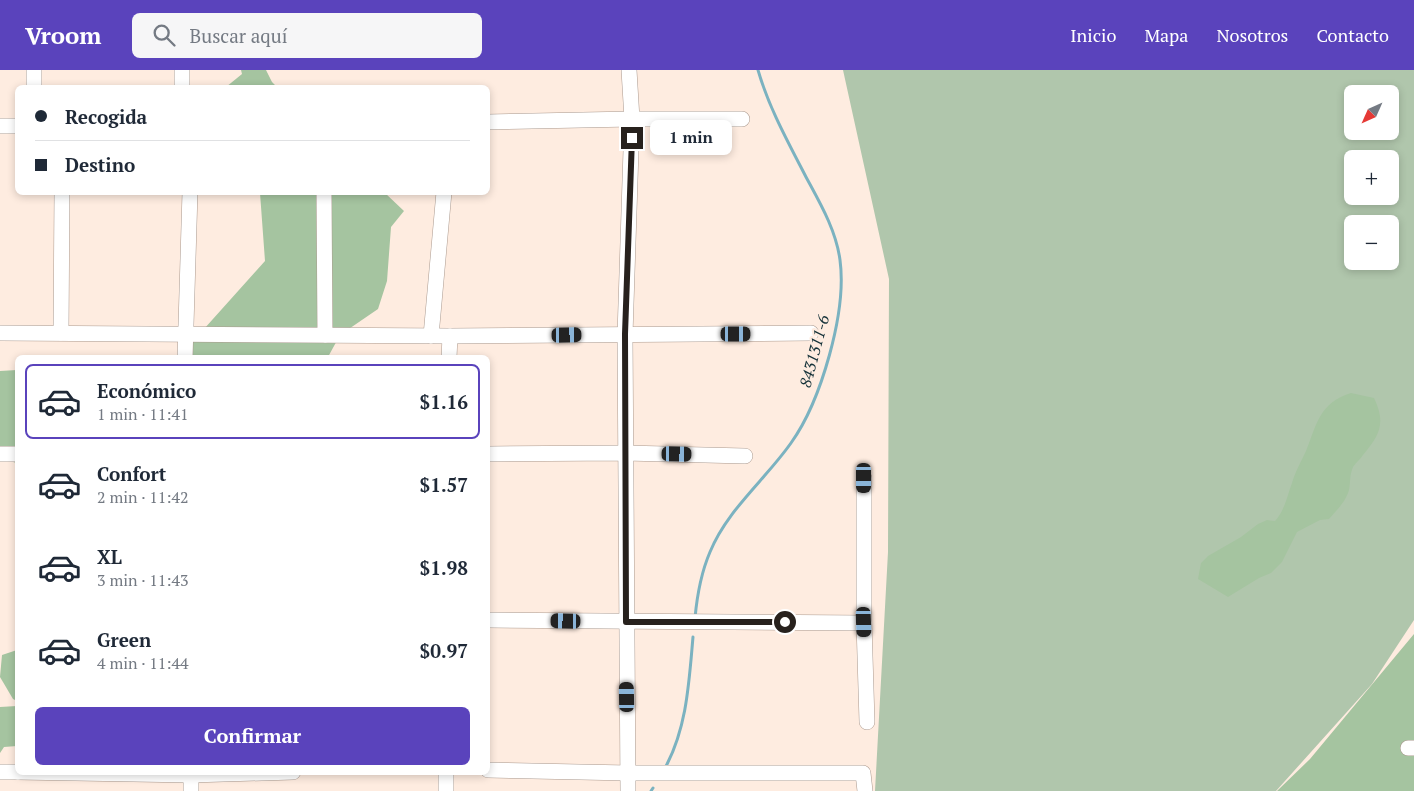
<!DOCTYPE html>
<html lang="es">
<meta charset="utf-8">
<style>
:root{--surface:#fff;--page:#f6f6f7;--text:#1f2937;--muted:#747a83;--line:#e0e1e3;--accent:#5a43bc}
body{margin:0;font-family:"PT Serif",serif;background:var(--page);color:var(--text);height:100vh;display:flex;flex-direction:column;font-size:19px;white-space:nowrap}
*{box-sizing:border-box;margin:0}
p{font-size:16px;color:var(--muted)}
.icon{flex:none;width:28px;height:28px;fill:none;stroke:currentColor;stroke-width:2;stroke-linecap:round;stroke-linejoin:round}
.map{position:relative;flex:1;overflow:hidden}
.details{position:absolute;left:15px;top:285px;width:475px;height:420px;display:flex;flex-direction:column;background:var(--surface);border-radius:8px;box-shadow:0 2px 8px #0003}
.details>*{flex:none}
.top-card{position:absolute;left:15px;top:15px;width:475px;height:110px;border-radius:8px;box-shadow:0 2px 8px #0003;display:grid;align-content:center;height:110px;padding:0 20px;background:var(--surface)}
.needle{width:32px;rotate:225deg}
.controls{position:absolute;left:1344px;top:15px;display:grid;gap:10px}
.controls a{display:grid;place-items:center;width:55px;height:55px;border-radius:8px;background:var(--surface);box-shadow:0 2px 8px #0003;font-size:25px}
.end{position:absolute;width:22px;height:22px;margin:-11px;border:6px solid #27211d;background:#fff;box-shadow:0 0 0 2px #fff}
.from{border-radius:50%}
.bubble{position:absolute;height:35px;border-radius:8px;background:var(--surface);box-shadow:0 2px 8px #0003;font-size:16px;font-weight:800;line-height:35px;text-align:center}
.car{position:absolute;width:15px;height:30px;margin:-15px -8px;border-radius:6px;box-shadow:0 0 4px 1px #0007;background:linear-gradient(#222 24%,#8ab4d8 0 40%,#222 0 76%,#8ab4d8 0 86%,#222 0)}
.top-card b{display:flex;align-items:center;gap:18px;height:48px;font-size:19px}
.top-card b+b{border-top:1px solid var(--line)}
.top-card i{width:12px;height:12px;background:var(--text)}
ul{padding:9px 0 0;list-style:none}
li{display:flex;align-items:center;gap:15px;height:75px;margin:0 10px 8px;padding:0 10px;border:2px solid transparent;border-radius:8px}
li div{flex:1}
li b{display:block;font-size:19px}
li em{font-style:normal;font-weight:800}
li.selected{border-color:var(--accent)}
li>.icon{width:45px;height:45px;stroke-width:1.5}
.cta{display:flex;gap:10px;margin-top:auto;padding:10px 20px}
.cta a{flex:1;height:58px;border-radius:8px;background:var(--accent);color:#fff;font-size:20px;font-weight:800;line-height:58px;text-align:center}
header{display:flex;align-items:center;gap:30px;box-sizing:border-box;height:70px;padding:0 25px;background:var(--accent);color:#fff}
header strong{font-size:24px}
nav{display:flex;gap:28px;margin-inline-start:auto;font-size:18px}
.search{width:350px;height:45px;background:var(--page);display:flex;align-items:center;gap:12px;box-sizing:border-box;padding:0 18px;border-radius:8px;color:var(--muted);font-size:19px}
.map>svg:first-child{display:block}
.green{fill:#b0c6ac;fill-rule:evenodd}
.forest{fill:#a5c4a0}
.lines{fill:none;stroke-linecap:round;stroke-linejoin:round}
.stream{stroke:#7bb2c0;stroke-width:3}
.minor-casing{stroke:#ab9a8f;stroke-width:16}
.minor{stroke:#fff;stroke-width:15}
.route{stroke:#27211d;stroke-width:6}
.labels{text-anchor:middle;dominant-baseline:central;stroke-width:4.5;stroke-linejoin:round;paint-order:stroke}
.water-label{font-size:16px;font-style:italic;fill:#143138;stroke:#feece0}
</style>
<header>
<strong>Vroom</strong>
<div class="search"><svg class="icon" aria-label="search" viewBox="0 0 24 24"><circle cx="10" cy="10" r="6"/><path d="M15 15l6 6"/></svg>Buscar aquí</div>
<nav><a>Inicio</a><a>Mapa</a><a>Nosotros</a><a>Contacto</a></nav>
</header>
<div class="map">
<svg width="1414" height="721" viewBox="0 0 1414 721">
<rect width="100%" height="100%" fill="#feece0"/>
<path class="green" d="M843 0H1414V550L1372 614 1276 721H875L888 482 889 209ZM1352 24H1390V61H1352ZM1352 89H1390V126H1352ZM1352 154H1390V191H1352Z"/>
<g class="forest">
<path d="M241 0H266L272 12 277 17H226L242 4Z"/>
<path d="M260 123H385L404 141 391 157 387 211 378 239 340 265 328 287 178 288 265 191Z"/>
<path d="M17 300 18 393H16L0 387V301Z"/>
<path d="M1351 323 1374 328C1386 353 1380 365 1363 385 1360 390 1356 392 1353 397 1349 407 1351 410 1349 420 1346 431 1337 440 1329 449L1320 450 1297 462 1282 492 1271 503 1259 508 1228 527 1198 509 1201 493 1208 486 1241 467 1258 454 1267 450 1275 451C1285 440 1287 426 1292 413 1295 402 1301 392 1306 381 1317 354 1319 333 1351 323Z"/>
<path d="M1414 564V721H1277L1310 689Z"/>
<path d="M17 580H18L17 631 13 629 0 607 2 585Z"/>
<path d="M17 636V676L4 677 0 683V637Z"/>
</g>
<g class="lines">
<g class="stream">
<path d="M695 548C697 526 701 503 710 482 727 440 765 410 791 373 821 331 847 242 840 190 836 160 820 133 806 107 788 72 769 38 758 0"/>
<path d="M665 698C687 658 689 612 693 567"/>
<path d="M651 721 653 718"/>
</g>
<defs>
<g id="minor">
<path d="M182 0V18"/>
<path d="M34 18V0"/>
<path d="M488 52 632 49H742"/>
<path d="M0 56H18"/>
<path d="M324 122 325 265"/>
<path d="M0 263 450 266 811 263"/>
<path d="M61 263 62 122"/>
<path d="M431 266 444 122"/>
<path d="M185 288 190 122"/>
<path d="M449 288 450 266"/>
<path d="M0 384H18"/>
<path d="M488 384 625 383 745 386"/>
<path d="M864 408V553L867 652"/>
<path d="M488 550 864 553"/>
<path d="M1408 678H1414"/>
<path d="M488 700 628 703H863L865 721"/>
<path d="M0 702H18"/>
<path d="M18 702 191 705 293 702"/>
<path d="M446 702V721"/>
<path d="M191 705V721"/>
<path d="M628 721 625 265 632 49 629 0"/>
</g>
</defs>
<use href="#minor" class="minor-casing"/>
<use href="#minor" class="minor"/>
</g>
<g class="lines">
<path class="route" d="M632 68 625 264 626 552H785"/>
</g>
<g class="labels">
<g class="water-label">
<text transform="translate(814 281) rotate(-75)">8431311-6</text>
</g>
</g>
</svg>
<div class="controls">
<a><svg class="needle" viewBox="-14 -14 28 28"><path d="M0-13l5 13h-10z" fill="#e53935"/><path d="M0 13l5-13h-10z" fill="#747a83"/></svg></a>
<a>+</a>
<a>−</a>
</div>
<i class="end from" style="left:785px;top:552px"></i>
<i class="end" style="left:632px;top:68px"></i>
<div class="bubble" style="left:650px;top:50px;width:82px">1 min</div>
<i class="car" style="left:736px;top:264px;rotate:90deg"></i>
<i class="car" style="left:567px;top:265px;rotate:89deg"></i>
<i class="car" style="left:677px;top:384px;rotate:91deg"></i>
<i class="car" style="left:864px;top:408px;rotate:180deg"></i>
<i class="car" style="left:566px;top:551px;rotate:271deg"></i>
<i class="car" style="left:864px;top:552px;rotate:178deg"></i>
<i class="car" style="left:627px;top:627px;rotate:359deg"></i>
<div class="top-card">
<b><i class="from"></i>Recogida</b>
<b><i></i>Destino</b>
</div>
<section class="details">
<ul>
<li class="selected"><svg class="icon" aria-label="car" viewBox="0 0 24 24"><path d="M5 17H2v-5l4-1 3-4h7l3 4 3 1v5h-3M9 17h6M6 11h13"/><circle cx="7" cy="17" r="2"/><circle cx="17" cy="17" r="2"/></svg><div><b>Económico</b><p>1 min · 11:41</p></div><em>$1.16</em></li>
<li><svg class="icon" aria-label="car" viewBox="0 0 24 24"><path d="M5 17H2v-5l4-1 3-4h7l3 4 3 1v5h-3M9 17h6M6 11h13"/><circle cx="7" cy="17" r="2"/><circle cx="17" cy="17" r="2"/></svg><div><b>Confort</b><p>2 min · 11:42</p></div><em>$1.57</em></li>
<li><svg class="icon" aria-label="car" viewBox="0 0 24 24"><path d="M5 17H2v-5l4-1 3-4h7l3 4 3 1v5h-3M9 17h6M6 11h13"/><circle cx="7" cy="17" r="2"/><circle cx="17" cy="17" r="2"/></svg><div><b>XL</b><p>3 min · 11:43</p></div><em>$1.98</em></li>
<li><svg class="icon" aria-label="car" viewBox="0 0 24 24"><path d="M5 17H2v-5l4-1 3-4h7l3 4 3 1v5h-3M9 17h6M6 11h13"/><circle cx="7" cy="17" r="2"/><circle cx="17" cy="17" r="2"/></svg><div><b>Green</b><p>4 min · 11:44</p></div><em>$0.97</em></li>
</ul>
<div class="cta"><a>Confirmar</a></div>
</section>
</div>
